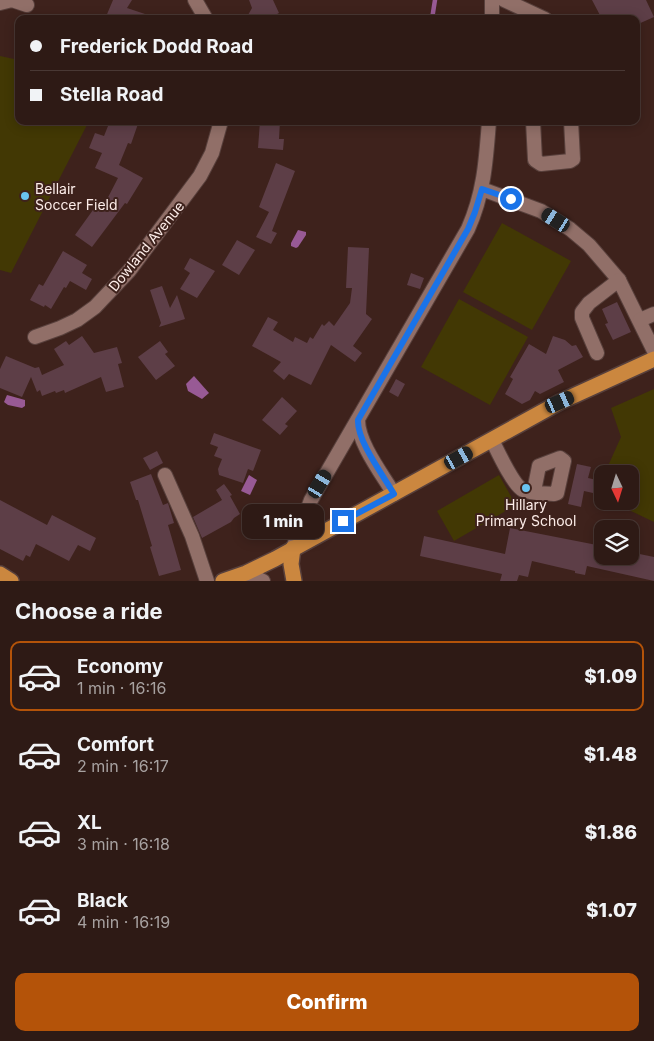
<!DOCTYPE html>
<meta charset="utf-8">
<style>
:root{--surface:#2e1a15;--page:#3a2722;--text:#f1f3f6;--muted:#a7a1a0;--line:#493834;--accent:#b45309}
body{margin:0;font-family:Inter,sans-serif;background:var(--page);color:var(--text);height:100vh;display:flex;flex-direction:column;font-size:19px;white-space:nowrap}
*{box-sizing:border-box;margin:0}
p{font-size:16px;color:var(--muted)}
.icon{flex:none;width:28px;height:28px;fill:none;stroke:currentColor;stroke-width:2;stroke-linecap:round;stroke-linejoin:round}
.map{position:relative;height:581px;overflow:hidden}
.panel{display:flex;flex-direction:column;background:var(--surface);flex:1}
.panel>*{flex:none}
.banner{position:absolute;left:15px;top:15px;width:625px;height:110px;border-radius:10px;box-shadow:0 2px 12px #0003,0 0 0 1px var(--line);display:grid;align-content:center;height:110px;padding:0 15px;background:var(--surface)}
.needle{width:32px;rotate:176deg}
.buttons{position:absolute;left:594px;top:465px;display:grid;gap:10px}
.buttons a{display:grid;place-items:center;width:45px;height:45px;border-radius:10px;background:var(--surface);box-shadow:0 2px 12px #0003,0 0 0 1px var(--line);font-size:25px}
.end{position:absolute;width:22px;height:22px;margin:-11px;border:6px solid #1a73e8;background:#fff;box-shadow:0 0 0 2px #fff}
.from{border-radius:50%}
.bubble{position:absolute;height:35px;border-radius:10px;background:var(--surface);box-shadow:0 2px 12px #0003,0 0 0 1px var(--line);font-size:16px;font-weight:800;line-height:35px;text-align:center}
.car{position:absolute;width:15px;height:30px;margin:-15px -8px;border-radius:6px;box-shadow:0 0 4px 1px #0007;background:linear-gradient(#222 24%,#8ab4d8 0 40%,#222 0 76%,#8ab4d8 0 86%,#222 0)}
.banner b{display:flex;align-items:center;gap:18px;height:48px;font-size:19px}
.banner b+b{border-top:1px solid var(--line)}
.banner i{width:12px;height:12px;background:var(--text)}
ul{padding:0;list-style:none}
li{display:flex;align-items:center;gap:15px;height:70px;margin:0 10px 8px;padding:0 5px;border:2px solid transparent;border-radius:10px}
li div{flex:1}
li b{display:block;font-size:19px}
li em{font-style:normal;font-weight:800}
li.on{border-color:var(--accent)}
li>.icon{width:45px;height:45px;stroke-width:1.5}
h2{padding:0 15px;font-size:22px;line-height:60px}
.action{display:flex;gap:10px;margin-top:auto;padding:10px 15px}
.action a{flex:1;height:58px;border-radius:10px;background:var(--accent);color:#fff;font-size:20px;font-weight:800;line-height:58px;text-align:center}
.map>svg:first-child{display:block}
.green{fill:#423804}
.water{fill:#985a95}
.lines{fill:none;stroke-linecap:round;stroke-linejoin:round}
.stream{stroke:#985a95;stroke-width:4.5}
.building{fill:#5d3e47}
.minor-casing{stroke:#58403c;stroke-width:16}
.major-casing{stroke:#58403c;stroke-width:18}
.minor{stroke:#916f68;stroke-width:14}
.major{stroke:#cb873f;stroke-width:15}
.route{stroke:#1a73e8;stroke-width:6}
.poi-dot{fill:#69c3f1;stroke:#3e221c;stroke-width:2}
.labels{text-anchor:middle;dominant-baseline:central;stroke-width:4;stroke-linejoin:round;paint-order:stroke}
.poi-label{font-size:14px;fill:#fdede9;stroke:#3e221c;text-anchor:start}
.street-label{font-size:14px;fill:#fdede9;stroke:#3e221c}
</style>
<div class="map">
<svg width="654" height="581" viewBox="0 0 654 581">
<rect width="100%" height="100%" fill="#3e221c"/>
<g class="green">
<path d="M0 56 14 59 19 62V121H89L11 273 0 270Z"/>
<path d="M502 223 571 261 532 330 463 292Z"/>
<path d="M459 299 528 337 490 405 421 367Z"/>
<path d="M654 389V522L631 511 621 501H630V474H609L608 466 621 437 611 408Z"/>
<path d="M499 475 516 505 454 541 437 511Z"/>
</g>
<g class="water">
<path d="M298 230 306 232V235L298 247 296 248 291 246V243Z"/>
<path d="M194 376 209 393 202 399 188 391 186 384Z"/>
<path d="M7 395 25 400V406L22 408 8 405 4 402Z"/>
<path d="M249 475 257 480 250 495 241 491Z"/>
</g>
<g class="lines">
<path class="stream" d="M432 19 435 0"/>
</g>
<g class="building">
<path d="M113 0H132L127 8 154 17V19H105Z"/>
<path d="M249 0H273L279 13 267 19H257L256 17 248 15 252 8Z"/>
<path d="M592 0H646L654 17 636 25V19H602Z"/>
<path d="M110 121H139L131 144 128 143 119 165 143 178 127 204 125 203 92 247 75 235 98 203 103 207 118 178 95 168 102 153 89 148 95 133 104 136Z"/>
<path d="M260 121H280L279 139H284L283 150 258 148Z"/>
<path d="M276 163 295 171 272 231 277 233 271 244 256 237 269 212 259 207Z"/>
<path d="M237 240 255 250 239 275 222 265Z"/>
<path d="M348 247 369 248 366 314 372 319 353 346 362 353 355 362 331 345 311 385 289 374 284 380 273 371 281 362 252 346 268 317 278 322 273 330 293 342 295 337 307 343 310 337 313 339 322 324 324 326 329 321 334 326 350 303 352 288H346Z"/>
<path d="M63 251 87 265 82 273 92 279 86 290 70 281 66 288 64 287 51 309 45 305 44 307 30 300 39 284 43 286Z"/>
<path d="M190 258 215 271 197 298 180 289 190 273 184 269Z"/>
<path d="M411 273 424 278 420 289 407 285Z"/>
<path d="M162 286 170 308 177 295 185 319 159 327 161 323 150 290Z"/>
<path d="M617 302 631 332 613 340 605 324 608 323 602 309Z"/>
<path d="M82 336 94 353 117 347 122 363 118 364 124 387 106 392 101 377 65 393 64 390 56 393 55 391 42 396 40 390 37 392 31 377 22 397 0 388V369L6 356 35 368 39 367 42 375 64 365 54 349 66 341 69 345Z"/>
<path d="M553 336 565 340 572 346 576 345 583 357 558 370 564 382 540 394 535 391 530 400 522 404 505 394 513 379 510 377 529 344 546 354Z"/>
<path d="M160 341 168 352 165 354 175 366 156 380 138 357Z"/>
<path d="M396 379 405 384 398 397 389 392Z"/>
<path d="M282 397 297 411 285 424 288 426 280 435 262 420Z"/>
<path d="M214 433 261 450 253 471 248 469 243 483 219 475 218 469 222 459 214 456 218 447 210 444Z"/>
<path d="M157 451 163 463 150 470 143 458Z"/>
<path d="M577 464 591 467 588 478 597 480 593 493 584 491 581 507 568 504Z"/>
<path d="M151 474 163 505 168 503 174 523 168 525 181 570 159 576 150 547 152 546 138 500H136L130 482Z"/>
<path d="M224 484 232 495 230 496 240 514 234 518 231 522 202 538 193 517 222 500 216 490Z"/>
<path d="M0 500 47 525 52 515 96 538 90 551 78 545 69 561 36 544 30 557 26 555 23 561 0 549Z"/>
<path d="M510 528 602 546V556H630V552L654 557V581L587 566 585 575 575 573V571L532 561 528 577 519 575 517 581H500L502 574 420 556 424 536 505 554Z"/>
</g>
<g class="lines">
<defs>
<g id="minor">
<path d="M195 0 206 19"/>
<path d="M504 0 545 19"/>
<path d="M0 3 12 0 27 5"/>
<path d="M492 19V0"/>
<path d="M533 121 535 160 541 164 570 161 573 159 571 121"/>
<path d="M482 189 541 211 570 229 589 245 619 280 654 351"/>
<path d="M640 320 654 314"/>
<path d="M35 337 60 328 77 320 95 307 129 271 200 176 212 153 221 121"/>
<path d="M597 353 582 318V312L589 303 619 280"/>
<path d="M358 420C358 443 382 474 394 494"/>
<path d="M492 440C497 450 513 485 523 490 531 494 545 493 554 494L557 493 564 461 560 458 539 466 534 491"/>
<path d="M165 475 192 536 207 581"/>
<path d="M293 548 311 500 468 229C484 193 486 161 489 121"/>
<path d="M246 573 263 581"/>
</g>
<g id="major">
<path d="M293 548 291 564 294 581"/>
<path d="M0 574 11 581"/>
<path d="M223 581 246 573 275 559 560 402 654 359"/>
</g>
</defs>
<use href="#minor" class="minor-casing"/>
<use href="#major" class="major-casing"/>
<use href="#minor" class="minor"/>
<use href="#major" class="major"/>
</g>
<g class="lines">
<path class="route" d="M343 521 394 494C383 475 357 441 358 420L468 229 475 212 482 189 511 199"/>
</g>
<g class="poi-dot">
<circle cx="25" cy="196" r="5"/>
<circle cx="526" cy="488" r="5"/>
</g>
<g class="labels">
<g class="poi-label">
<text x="35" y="188">Bellair<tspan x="35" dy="16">Soccer Field</tspan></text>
<text x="526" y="504" text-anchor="middle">Hillary<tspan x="526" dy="16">Primary School</tspan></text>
</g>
<g class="street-label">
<text transform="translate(146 246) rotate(-51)">Dowland Avenue</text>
</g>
</g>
</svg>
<div class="buttons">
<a><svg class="needle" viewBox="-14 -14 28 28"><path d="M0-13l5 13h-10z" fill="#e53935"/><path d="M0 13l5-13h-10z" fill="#a7a1a0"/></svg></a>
<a><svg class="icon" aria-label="layers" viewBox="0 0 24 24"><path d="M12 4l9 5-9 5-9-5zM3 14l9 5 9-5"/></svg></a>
</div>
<i class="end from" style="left:511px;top:199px"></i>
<i class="end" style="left:343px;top:521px"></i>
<div class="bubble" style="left:242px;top:504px;width:82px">1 min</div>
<i class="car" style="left:556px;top:220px;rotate:302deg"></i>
<i class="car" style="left:560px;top:402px;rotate:66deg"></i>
<i class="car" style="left:459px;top:458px;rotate:61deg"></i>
<i class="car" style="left:320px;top:484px;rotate:31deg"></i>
<div class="banner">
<b><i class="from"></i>Frederick Dodd Road</b>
<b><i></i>Stella Road</b>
</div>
</div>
<section class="panel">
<h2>Choose a ride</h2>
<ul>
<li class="on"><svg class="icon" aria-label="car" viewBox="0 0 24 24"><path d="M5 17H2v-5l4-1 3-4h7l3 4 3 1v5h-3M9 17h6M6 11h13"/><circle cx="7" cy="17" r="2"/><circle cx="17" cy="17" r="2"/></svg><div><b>Economy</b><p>1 min · 16:16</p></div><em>$1.09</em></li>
<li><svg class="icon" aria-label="car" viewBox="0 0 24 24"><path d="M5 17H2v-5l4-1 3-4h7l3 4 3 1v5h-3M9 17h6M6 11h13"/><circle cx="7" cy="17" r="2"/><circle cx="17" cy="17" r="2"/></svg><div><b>Comfort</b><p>2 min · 16:17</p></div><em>$1.48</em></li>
<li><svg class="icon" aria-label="car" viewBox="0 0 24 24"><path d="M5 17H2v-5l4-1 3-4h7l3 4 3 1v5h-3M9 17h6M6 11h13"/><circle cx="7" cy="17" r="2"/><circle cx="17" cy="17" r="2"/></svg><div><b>XL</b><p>3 min · 16:18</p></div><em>$1.86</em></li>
<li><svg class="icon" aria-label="car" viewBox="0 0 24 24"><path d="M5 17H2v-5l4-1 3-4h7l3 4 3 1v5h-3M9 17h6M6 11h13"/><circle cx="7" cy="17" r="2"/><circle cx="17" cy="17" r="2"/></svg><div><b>Black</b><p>4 min · 16:19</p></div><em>$1.07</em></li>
</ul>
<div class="action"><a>Confirm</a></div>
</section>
